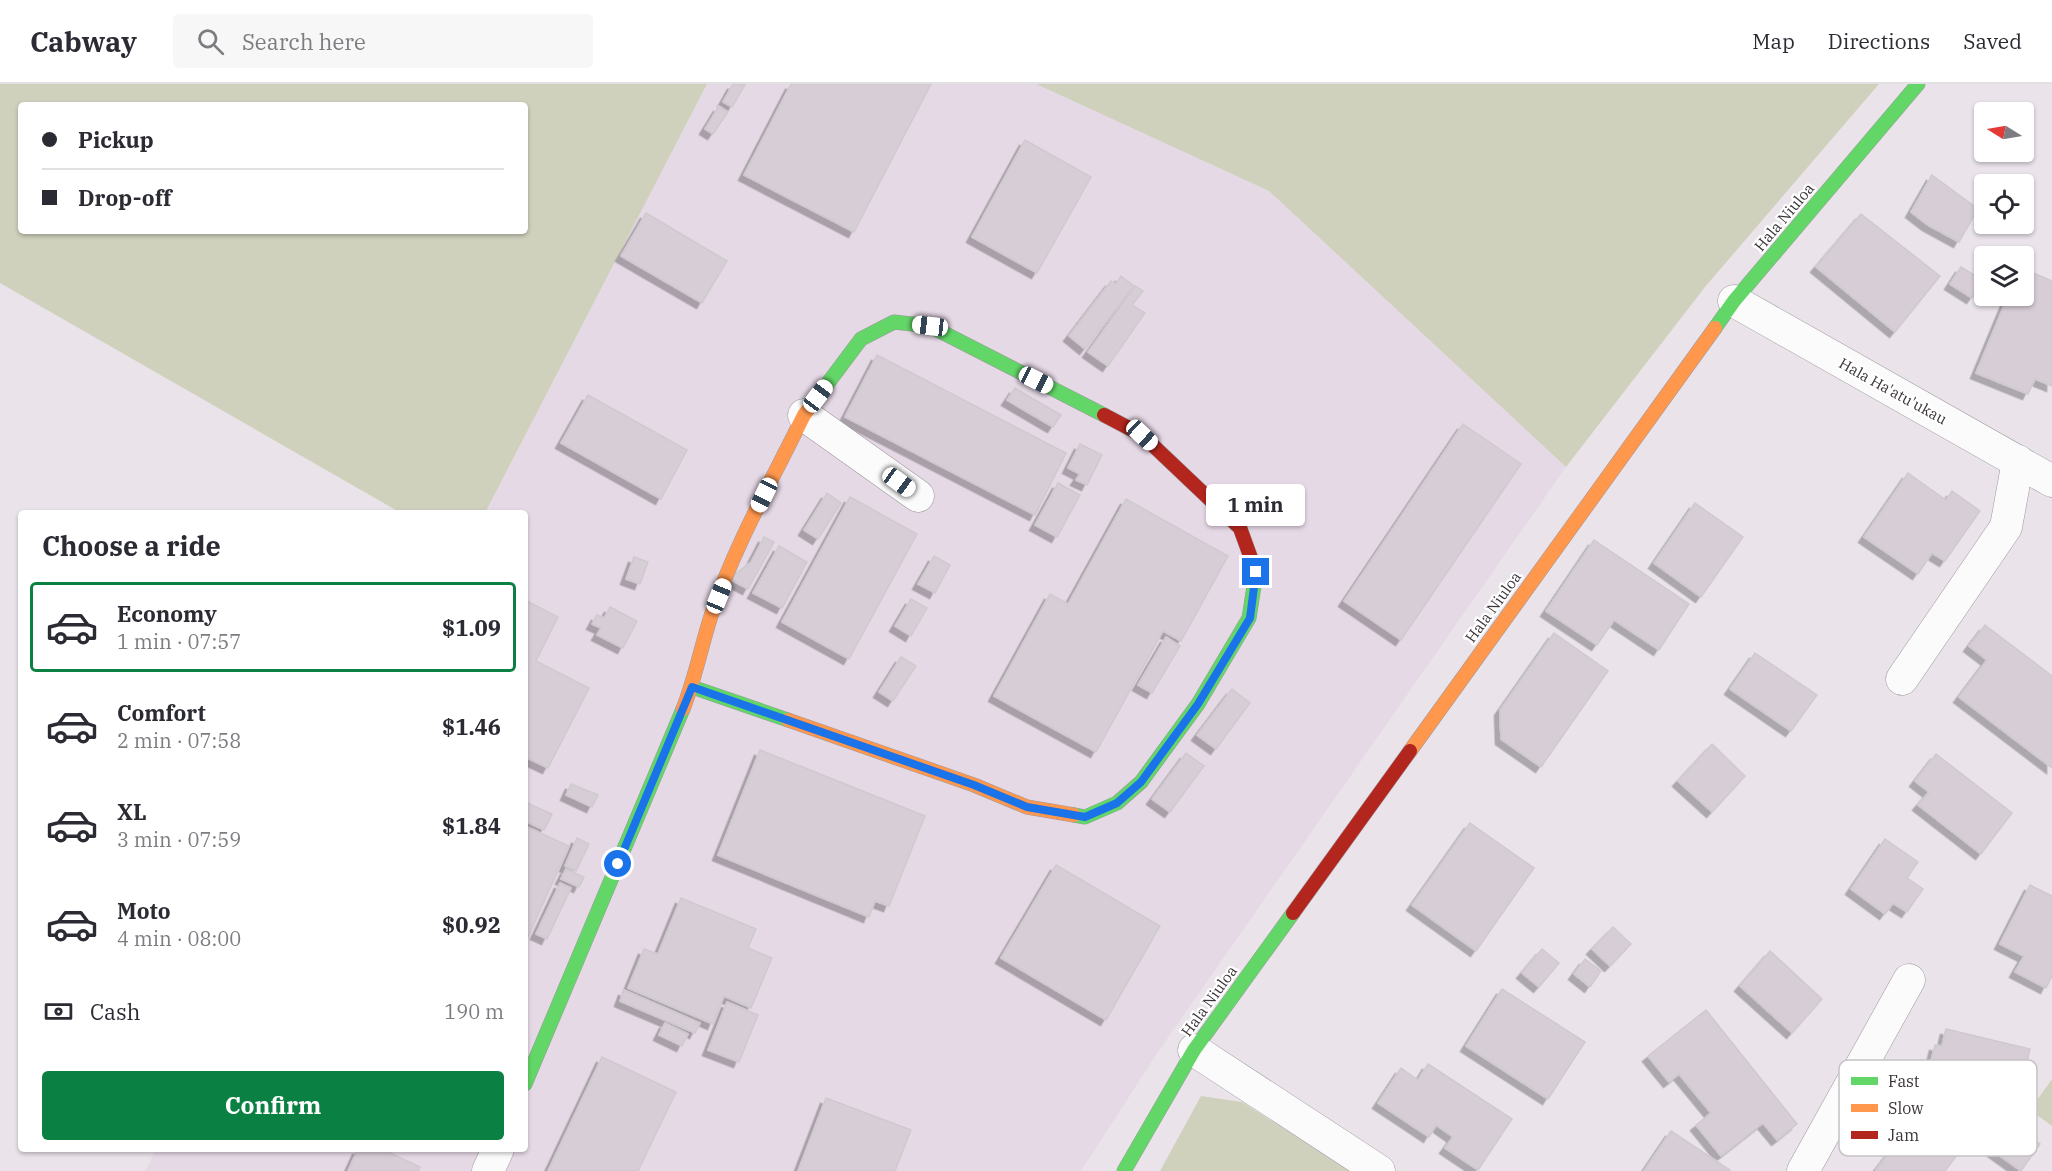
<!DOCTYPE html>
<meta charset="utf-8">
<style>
:root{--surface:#fff;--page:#f7f7f7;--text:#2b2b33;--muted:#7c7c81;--line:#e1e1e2;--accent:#0b8043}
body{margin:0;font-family:"IBM Plex Serif",serif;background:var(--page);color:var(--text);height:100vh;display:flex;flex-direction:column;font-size:22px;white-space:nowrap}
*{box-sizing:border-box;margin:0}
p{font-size:20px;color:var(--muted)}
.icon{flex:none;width:33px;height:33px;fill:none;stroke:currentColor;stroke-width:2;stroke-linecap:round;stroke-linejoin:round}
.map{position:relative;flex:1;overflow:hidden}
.sheet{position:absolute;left:18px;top:426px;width:510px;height:642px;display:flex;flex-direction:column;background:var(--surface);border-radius:6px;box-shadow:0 2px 4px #0004}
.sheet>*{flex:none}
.banner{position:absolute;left:18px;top:18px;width:510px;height:132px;border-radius:6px;box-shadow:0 2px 4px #0004;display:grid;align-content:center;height:132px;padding:0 24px;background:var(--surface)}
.needle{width:39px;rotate:281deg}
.controls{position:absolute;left:1974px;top:18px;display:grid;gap:12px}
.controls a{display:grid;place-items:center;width:60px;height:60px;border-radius:6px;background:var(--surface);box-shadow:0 2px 4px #0004;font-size:30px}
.end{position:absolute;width:27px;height:27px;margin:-14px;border:8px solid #1a73e8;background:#fff;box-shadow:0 0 0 3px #fff}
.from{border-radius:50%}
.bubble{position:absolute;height:42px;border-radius:6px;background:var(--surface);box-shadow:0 2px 4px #0004;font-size:20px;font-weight:800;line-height:42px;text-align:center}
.car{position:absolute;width:18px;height:36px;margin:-18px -9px;border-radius:8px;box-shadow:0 0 4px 2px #0007;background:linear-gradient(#fff 24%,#345 0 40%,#fff 0 76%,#345 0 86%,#fff 0)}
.banner b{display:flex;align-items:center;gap:21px;height:57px;font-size:22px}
.banner b+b{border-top:2px solid var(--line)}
.banner i{width:15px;height:15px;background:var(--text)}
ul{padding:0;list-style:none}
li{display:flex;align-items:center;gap:18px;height:90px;margin:0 12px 9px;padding:0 12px;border:3px solid transparent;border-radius:6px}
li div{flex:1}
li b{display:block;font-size:22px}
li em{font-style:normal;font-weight:800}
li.current{border-color:var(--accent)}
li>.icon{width:54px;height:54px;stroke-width:1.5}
h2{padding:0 24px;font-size:27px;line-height:72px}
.pay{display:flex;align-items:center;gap:15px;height:66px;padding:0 24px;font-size:22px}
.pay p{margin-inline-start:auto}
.action{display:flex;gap:12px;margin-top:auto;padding:12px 24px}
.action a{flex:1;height:69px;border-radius:6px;background:var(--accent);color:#fff;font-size:24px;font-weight:800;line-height:69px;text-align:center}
header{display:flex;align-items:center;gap:36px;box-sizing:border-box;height:84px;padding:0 30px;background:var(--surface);border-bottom:2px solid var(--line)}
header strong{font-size:28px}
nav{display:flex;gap:33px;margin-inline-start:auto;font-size:21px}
.search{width:420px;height:54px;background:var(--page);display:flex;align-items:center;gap:15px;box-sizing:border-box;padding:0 21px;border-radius:6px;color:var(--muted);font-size:22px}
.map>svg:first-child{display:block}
.built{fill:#e6d9e6}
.green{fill:#cfd1bd;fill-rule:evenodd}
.building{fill:#d7cdd7;stroke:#cfcace;stroke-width:1.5;filter:url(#shadow)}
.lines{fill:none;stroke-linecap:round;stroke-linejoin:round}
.street-casing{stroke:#9e999e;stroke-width:33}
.fast-casing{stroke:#9e999e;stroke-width:15}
.slow-casing{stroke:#9e999e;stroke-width:15}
.jam-casing{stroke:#9e999e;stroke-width:15}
.street{stroke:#fcfbfc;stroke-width:32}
.fast{stroke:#63d668;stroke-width:14}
.slow{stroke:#ff974d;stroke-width:14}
.jam{stroke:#b3261e;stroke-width:14}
.route{stroke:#1a73e8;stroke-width:8}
.labels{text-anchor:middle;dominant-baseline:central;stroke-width:4.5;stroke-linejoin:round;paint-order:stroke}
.street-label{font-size:15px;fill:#3b353a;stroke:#fff}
.key{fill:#fff;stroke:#c4c2c4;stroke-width:1.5}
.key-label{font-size:16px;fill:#3b353a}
</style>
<header>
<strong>Cabway</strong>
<div class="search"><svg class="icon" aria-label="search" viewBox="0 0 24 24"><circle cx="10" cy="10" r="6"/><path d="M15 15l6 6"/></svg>Search here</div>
<nav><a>Map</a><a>Directions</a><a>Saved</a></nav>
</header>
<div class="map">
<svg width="2052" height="1087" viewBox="0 0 2052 1087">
<defs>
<filter id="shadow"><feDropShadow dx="-5.5" dy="5.5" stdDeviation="0" flood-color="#0004"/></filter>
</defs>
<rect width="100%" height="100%" fill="#eae4ea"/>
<path class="built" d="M707 0H1036L1269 107 1566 383 1158 968 1081 1087H145L156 1065H525V429H485Z"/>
<g class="green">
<path d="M0 0H707L485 429H401L0 199ZM21 21H525V147H21Z"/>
<path d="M1036 0H1879L1705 203 1566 383 1269 107Z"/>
<path d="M2052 995V1042L2030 1026Z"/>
<path d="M1201 1012 1242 1018 1350 1087H1160Z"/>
</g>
<g class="building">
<path d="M733 0 745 1 732 23 723 18Z"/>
<path d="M791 0H931L854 148 744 91Z"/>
<path d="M719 22 728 28 713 50 705 45Z"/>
<path d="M1025 56 1091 93 1037 189 972 153Z"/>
<path d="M1932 91 1978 125 1959 158 1928 141 1911 128Z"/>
<path d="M646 129 727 177 702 219 621 172Z"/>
<path d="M1861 130 1940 192 1895 248 1816 183Z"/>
<path d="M1961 183 1984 197 1972 214 1950 200Z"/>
<path d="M2024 185 2052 197V302L2035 295 2028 310 1976 289 2008 212H2024Z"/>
<path d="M1121 192 1134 202 1085 265 1069 252 1111 197 1116 200Z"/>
<path d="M1135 202 1143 207 1132 221 1145 229 1108 282 1088 268Z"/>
<path d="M877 271 1066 369 1035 431 845 333Z"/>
<path d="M1015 304 1061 331 1053 343 1007 316Z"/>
<path d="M588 311 687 366 661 415 561 359Z"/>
<path d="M1463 340 1521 380 1401 556 1344 517Z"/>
<path d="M1080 360 1102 371 1087 401 1076 396 1080 390 1068 384Z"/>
<path d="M1908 389 1946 416 1952 407 1980 427 1945 477 1932 469 1918 490 1864 453Z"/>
<path d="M1058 399 1080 411 1057 453 1035 441Z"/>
<path d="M827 409 841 419 818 455 804 446Z"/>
<path d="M850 413 917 450 849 575 782 538Z"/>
<path d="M1126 415 1228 472 1181 557 1163 547 1096 668 994 612 1050 510 1068 520Z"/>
<path d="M1695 419 1743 453 1701 513 1654 479Z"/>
<path d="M764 453 774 458 748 505 729 495 751 478Z"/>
<path d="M1594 456 1689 520 1659 566 1614 536 1597 561 1546 527Z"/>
<path d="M779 462 807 478 782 524 753 509Z"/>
<path d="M934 472 950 481 935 509 918 500Z"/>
<path d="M634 473 648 478 640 500 626 495Z"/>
<path d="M911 515 927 524 911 552 895 542Z"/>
<path d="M525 516 558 533 536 577 589 604 548 684 525 673Z"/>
<path d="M610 523 637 537 623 564 597 551 601 544 592 540 597 531 604 534Z"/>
<path d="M1985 541 2052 592V684L1959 613 1987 576 1969 562Z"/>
<path d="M1554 549 1608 587 1541 683 1501 655 1500 626Z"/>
<path d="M1166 553 1180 562 1152 609 1138 601Z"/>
<path d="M1755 569 1817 611 1791 647 1730 605Z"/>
<path d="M901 573 916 582 893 617 879 608Z"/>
<path d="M1232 605 1250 619 1216 665 1197 651Z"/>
<path d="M1712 660 1745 692 1712 728 1678 697Z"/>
<path d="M760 666 925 732 889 822 875 817 869 833 718 771Z"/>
<path d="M1186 669 1204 682 1170 728 1152 715Z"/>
<path d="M1936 670 2012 729 1981 770 1918 721 1929 708 1915 697Z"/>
<path d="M571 700 598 711 592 723 566 711Z"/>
<path d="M525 718 552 730 544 746 525 737Z"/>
<path d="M1470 739 1534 784 1476 867 1412 821Z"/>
<path d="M525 742 569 762 528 853 525 852Z"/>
<path d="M577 754 589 760 576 787 565 782Z"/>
<path d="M1885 755 1918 778 1907 794 1923 805 1907 828 1893 819 1885 830 1851 805Z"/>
<path d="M1056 781 1160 842 1106 936 1001 874Z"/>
<path d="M566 785 584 793 579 803 561 795Z"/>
<path d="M560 799 571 804 547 855 536 850Z"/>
<path d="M2030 801 2052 812V892L2046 904 2015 888 2024 872 2000 860Z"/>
<path d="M681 814 756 845 748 864 772 874 751 924 724 912 713 940 628 904 644 865 658 870Z"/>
<path d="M1613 843 1631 860 1610 882 1592 865Z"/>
<path d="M1542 865 1559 879 1539 903 1522 889Z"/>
<path d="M1770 867 1822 915 1792 949 1740 902Z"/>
<path d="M1585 875 1601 887 1590 903 1574 890Z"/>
<path d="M1502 905 1585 958 1548 1015 1466 962Z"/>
<path d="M624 906 700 939 695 949 620 917Z"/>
<path d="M727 918 758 931 739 978 708 966Z"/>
<path d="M1706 926 1797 1040 1777 1056 1763 1039 1721 1072 1696 1041 1711 1029 1679 990 1669 998 1648 972Z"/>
<path d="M665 939 688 950 682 962 659 951Z"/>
<path d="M1946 945 2030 965 2018 1014 2011 1013 2010 1021 1980 1013 1978 1023 1923 1010 1935 961 1942 962Z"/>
<path d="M602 973 676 1008 638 1087H548Z"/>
<path d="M1428 980 1512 1035 1478 1086 1445 1064 1453 1053 1436 1041 1429 1053 1378 1019 1401 984 1418 996Z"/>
<path d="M826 1014 911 1046 895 1087H798Z"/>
<path d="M2001 1032 2040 1060 2021 1087 1982 1059Z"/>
<path d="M1916 1033 1960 1067 1945 1087H1877L1876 1086Z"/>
<path d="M1671 1047 1730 1086 1729 1087H1644Z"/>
<path d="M358 1065H382L420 1083 418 1087H348Z"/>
</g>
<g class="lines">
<defs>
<g id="street">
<path d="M1734 217 2052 397"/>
<path d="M804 331 918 412"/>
<path d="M1902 595 2006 443 2018 377"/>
<path d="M1194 966 1379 1087"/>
<path d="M488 1087 498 1065"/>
<path d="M1803 1087 1909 896"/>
</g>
<g id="fast">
<path d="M1715 244 1734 217 1918 0"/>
<path d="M810 323 861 255 894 238 930 242 1104 331"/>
<path d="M692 603 788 636"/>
<path d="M1074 731 1085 733 1117 719 1141 698 1198 620 1249 534 1255 496"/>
<path d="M525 1000 683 625"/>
<path d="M1124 1087 1194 966 1293 829"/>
</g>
<g id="slow">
<path d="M683 625C695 595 701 563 711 532 734 463 772 396 804 331L810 323"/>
<path d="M788 636 974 701 1027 723 1074 731"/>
<path d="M1410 667 1715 244"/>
</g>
<g id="jam">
<path d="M1104 331 1142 351 1240 444 1256 488 1255 496"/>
<path d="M1293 829 1410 667"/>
</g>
</defs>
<use href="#street" class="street-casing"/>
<use href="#fast" class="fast-casing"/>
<use href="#slow" class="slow-casing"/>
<use href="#jam" class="jam-casing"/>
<use href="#street" class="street"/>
<use href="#fast" class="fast"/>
<use href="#slow" class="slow"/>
<use href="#jam" class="jam"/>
</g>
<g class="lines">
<path class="route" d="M618 780 692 603 974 701 1027 723 1085 733 1117 719 1141 698 1198 620 1250 534 1256 488"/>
</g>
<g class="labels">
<g class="street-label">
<text transform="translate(1784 133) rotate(-50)">Hala Niuloa</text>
<text transform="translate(1893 307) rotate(29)">Hala Ha'atu'ukau</text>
<text transform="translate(1493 523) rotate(-54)">Hala Niuloa</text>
<text transform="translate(1209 917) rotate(-54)">Hala Niuloa</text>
</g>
</g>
<rect x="1839" y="976" width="198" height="96" rx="9" class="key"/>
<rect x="1851" y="993" width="27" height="8" fill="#63d668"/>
<rect x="1851" y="1020" width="27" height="8" fill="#ff974d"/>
<rect x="1851" y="1047" width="27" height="8" fill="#b3261e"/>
<g class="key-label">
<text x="1888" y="1003">Fast</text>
<text x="1888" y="1030">Slow</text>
<text x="1888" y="1057">Jam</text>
</g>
</svg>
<div class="controls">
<a><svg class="needle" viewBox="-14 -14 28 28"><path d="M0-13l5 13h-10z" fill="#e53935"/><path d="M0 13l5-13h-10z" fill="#7c7c81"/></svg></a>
<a><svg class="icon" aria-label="locate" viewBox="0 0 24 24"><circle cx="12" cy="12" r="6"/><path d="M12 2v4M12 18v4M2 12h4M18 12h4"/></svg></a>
<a><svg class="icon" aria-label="layers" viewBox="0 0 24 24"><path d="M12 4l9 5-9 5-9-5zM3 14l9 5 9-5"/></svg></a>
</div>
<i class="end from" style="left:618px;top:780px"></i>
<i class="end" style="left:1256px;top:488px"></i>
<div class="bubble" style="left:1206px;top:400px;width:99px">1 min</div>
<i class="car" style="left:930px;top:242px;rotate:277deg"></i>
<i class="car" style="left:1036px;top:296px;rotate:117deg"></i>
<i class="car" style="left:818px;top:312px;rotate:37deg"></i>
<i class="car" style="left:1142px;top:351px;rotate:133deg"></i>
<i class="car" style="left:899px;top:398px;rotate:126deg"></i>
<i class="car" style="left:764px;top:411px;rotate:206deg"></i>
<i class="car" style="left:719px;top:512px;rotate:22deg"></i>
<div class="banner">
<b><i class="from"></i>Pickup</b>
<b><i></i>Drop-off</b>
</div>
<section class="sheet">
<h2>Choose a ride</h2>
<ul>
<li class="current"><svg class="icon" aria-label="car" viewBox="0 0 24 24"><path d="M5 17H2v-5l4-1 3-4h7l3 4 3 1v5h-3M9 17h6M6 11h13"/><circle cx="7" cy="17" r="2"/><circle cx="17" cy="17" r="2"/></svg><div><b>Economy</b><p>1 min · 07:57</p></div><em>$1.09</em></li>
<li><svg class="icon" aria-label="car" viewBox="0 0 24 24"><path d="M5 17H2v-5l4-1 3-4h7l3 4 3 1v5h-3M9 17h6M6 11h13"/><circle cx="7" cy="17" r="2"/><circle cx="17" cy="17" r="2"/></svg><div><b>Comfort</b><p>2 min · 07:58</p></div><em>$1.46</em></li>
<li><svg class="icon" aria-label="car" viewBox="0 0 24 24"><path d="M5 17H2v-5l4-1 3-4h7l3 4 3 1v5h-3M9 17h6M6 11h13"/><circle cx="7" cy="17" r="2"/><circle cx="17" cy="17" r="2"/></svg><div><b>XL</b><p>3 min · 07:59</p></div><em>$1.84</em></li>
<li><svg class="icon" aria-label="car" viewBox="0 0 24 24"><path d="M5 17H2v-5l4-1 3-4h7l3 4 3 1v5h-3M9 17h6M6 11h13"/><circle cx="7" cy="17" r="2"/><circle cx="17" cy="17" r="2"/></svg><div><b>Moto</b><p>4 min · 08:00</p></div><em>$0.92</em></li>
</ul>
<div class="pay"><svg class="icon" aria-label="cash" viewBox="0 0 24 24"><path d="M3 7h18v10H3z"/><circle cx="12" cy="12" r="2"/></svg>Cash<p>190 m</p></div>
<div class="action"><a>Confirm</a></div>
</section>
</div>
